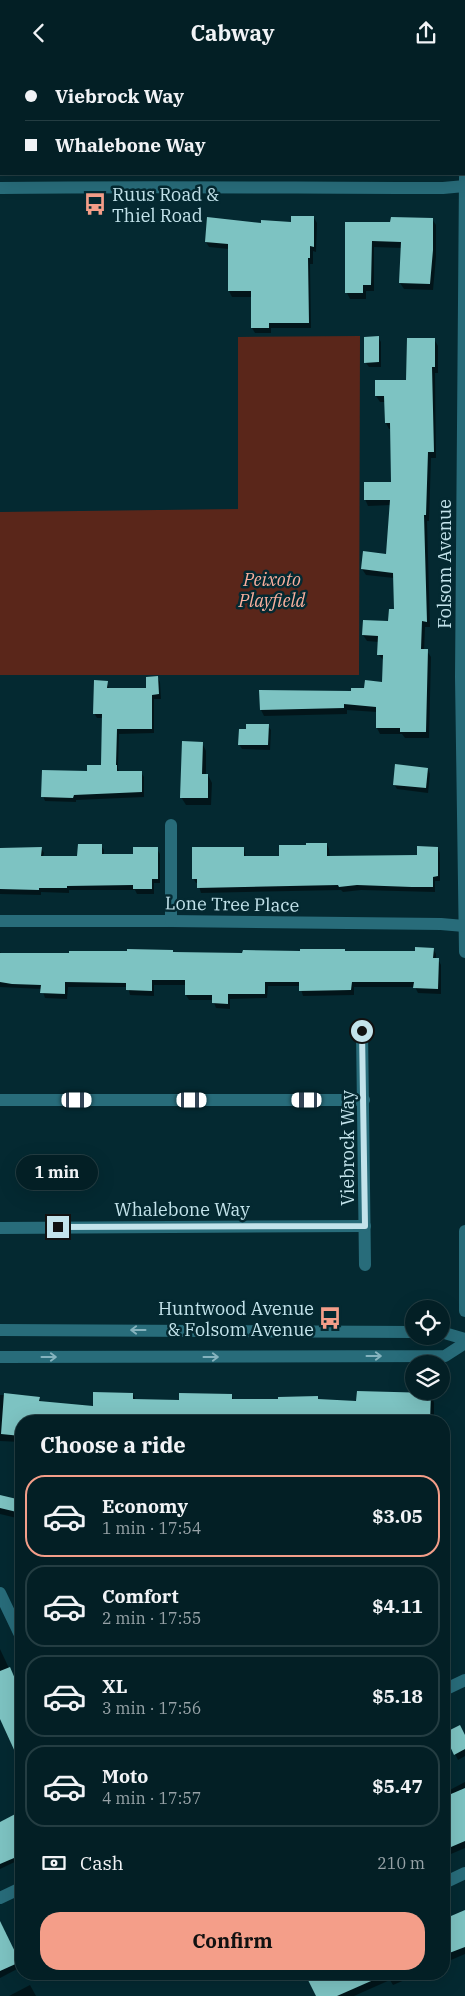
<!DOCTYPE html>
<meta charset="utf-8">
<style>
:root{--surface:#031f25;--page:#112c32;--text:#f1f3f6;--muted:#97a2a7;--line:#243d42;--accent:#f49e89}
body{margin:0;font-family:"IBM Plex Serif",serif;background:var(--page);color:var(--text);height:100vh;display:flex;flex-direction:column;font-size:19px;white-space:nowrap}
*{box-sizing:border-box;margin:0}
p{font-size:16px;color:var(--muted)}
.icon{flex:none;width:28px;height:28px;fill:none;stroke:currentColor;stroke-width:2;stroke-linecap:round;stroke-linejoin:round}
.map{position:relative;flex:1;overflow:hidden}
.panel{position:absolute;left:15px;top:1350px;width:435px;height:565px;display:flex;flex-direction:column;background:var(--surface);border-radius:20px;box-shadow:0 5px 20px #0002,0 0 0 1px var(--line)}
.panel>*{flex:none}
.hud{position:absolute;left:0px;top:0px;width:465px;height:110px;box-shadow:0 5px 20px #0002,0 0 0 1px var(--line);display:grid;align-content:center;height:110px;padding:0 25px;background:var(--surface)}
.controls{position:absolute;left:405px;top:1235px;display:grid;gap:10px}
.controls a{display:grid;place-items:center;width:45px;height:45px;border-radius:50%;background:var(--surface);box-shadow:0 5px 20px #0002,0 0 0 1px var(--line);font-size:25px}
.end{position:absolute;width:22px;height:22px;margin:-11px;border:6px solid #c3e3eb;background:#111;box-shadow:0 0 0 2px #111}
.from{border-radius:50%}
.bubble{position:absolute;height:35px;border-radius:18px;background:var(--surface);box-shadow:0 5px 20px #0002,0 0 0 1px var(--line);font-size:16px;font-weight:700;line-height:35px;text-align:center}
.car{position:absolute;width:15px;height:30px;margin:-15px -8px;border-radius:6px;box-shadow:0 0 4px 1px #0007;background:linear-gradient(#fff 24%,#345 0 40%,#fff 0 76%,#345 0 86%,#fff 0)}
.hud b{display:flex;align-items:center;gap:18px;height:48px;font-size:19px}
.hud b+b{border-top:1px solid var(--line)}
.hud i{width:12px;height:12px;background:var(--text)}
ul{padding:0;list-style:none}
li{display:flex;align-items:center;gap:15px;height:82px;margin:0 10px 8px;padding:0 15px;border:2px solid var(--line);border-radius:20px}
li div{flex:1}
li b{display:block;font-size:19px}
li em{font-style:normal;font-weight:700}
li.selected{border-color:var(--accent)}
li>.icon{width:45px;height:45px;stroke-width:1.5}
h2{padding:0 25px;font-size:22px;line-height:60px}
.pay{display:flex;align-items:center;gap:12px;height:55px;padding:0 25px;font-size:19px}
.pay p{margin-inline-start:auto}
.primary-button{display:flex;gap:10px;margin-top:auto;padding:10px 25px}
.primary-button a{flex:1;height:58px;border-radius:20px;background:var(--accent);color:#111;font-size:20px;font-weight:700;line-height:58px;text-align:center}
header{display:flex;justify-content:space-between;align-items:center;height:65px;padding:0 25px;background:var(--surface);font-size:22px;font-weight:700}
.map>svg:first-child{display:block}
.green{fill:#5a261a}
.shadow{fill:#0007}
.building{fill:#7dc3c2}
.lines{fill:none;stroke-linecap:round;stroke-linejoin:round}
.minor{stroke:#286c7a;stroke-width:12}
.oneway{stroke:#85b3be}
.route{stroke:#c3e3eb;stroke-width:6}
.labels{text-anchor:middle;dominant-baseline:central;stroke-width:5;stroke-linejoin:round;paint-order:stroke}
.poi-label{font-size:18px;fill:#c3e3eb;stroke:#042931;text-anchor:start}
.street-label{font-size:18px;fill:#c3e3eb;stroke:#042931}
.park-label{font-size:18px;font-style:italic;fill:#f9af9d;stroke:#042931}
</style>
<header><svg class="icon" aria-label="back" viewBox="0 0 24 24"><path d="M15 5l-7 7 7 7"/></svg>Cabway<svg class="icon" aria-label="share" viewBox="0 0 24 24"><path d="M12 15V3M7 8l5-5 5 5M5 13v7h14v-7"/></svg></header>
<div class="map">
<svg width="465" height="1931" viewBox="0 0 465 1931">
<rect width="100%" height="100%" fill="#042931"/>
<path class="green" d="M360 271 359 610H0V447L238 444V272Z"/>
<g class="shadow">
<path d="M3 0H39L3 1Z"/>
<path d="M187 0H240V1Z"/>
<path d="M261 0H295V1H262Z"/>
<path d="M331 0H435L331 1Z"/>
<rect x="0" y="39" width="1" height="40"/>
<path d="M314 153 317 158 316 187 313 186V199H310L311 263H271V268H255L252 263V232H232L229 226V184L209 182 206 177 262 160 292 158Z"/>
<path d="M432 154 436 160V192L433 225 404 224 400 218 402 183 374 182V226H366V234H350L347 228V159H392Z"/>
<path d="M378 272 381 277V302H369L366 298Z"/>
<path d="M434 274 438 281V308H435L436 393H431L429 456H427L430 562H425L424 586H427L431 592 429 673H405L402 669H380L377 663V647L347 645V649L264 651 261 645 260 626 352 627 366 625 383 618 384 596 379 590V577L367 576 363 570 389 558 395 545 394 513 366 510 362 504 388 490 391 440 368 441 365 434 393 418 392 364H389L386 358V337H380L376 331 407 316Z"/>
<path d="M157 612 160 617 161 634H154V668L119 669 118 703 119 707H141L144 712V732L76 735V737L45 736 43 731 102 701 103 653H97L94 648 107 617 109 624H148Z"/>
<path d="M268 661 271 665 270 685 242 684 239 679Z"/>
<path d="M202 678 206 686V710H208L212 718 211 740H186L181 732Z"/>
<path d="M428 704 430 709 428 728 397 724 394 719Z"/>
<path d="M327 779 329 784 330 792H418L438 783 440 788V816H435V827L361 825 343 827 341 825 201 828 198 818H196L193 813 244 783 246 793 280 792Z"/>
<path d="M101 780 104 785V791L134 790 157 784 160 789V818H154V829H137L135 825H69V828L41 827V830L0 829V783H41L44 788 43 792 79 793Z"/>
<path d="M433 884 436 889V894H438L441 900V929L418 928 415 922H354V930L303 931 300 921H268L267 933 230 934V944L216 943 213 935H189L186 930V920H154V931L130 930 128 922H68L67 934 45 933 42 924 0 922V887L2 889H244L416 887Z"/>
<path d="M133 1329 136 1335 180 1336 231 1330 234 1335 357 1337 430 1330 434 1337V1356H21V1377L0 1376V1330H22L39 1333 42 1338 94 1342Z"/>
<path d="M0 1431 21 1436V1454L0 1449Z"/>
<path d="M0 1584 21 1629V1698L0 1650Z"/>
<path d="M460 1662 465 1672V1691L458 1695 445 1669Z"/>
<path d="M465 1717V1783L444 1792V1728Z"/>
<path d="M21 1747V1794L0 1804V1761L3 1757Z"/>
<path d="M465 1846V1889L444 1898V1855Z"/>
<path d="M0 1867 6 1870 21 1902 0 1913Z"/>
<path d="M238 1909H248L240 1912Z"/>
<path d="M319 1909H419L393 1920 390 1915 354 1931H318L309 1913Z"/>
<path d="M30 1920 36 1931H9Z"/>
</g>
<g class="building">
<path d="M291 151H314V182L310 181V193H308L309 258H269V263H251V226H228V179L205 177 207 152 261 158V155L291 157Z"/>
<path d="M391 152 433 153V185L430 219 399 218 401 177 372 176 371 220H363V228H345V157H390Z"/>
<path d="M379 271V297L364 298V272Z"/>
<path d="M407 273H435V302H432L434 387H428L426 450H424L427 557 422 556 421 584H428L426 667H400V663H376V642L344 639V643L260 645 259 625 351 626V623H364L365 615 382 617 383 590H377L378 571 362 570 363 555 388 556 389 544H394L393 508 361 504 363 486 386 489 390 435H364V417H391L390 358H385L384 331H375V315H406Z"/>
<path d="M158 611 159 629 152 630V664H117L116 700H117V706H142V727L74 730 73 733 41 732 42 705 87 706V700H101L102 649H93L94 615 108 616 107 623H146V612Z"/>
<path d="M246 659H269L268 680H238L239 664H246Z"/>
<path d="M182 676 203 677 202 709H208V733H180Z"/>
<path d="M395 699 428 703 426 723 393 720Z"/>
<path d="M306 778H327V791L417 790V781L438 782V811L433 812V822H412L357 820 339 822 338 820 197 823V814H192V782H244V791H279V780H306Z"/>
<path d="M78 779H102V789H133V782H158V814H152V824H133V820L67 821V823H39V825L0 824V783L42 782 41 791H77Z"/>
<path d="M415 882 434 883 433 893H439L438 924 413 923 414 917H352L351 925 299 926V917H265V929H228V939L212 938V930H185V915H152V926L126 925V918L65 917V929L40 928 41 920 12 919 0 917V888H69V886H127V884L173 885V887L242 888 243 885 300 886V884H345V886H415Z"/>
<path d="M357 1326 431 1328 430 1356H21V1371L1 1369 4 1328 40 1332 39 1336 93 1341V1327L133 1328V1334L179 1335V1328L232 1329V1334H278V1332L318 1331V1334L356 1336Z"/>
<path d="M0 1430 21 1435V1448L0 1443Z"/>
<path d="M10 1602 21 1628V1700L0 1654V1606Z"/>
<path d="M460 1660 465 1670V1684L454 1690 444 1668Z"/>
<path d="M465 1723V1776L444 1785V1732Z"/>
<path d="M21 1746V1790L0 1799V1757Z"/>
<path d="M465 1845V1882L444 1890V1854Z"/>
<path d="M0 1856 20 1897 0 1906Z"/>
<path d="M316 1909H387L337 1931H316L307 1913Z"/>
</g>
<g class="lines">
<g class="minor">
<path d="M147 1V0"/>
<path d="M465 112 461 612 465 887"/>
<path d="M0 123C148 121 295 123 443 123L465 121"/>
<path d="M0 856H171L441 859 464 861"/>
<path d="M171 856V760"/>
<path d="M362 966 365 1200"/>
<path d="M0 1035H364"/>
<path d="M0 1163 365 1161"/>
<path d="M465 1166V1246"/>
<path d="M0 1265 414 1267"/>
<path d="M441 1267 465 1274"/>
<path d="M0 1292 445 1291 465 1278"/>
<path d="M0 1528 21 1572"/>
<path d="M444 1625 465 1615"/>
<path d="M444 1818 465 1808"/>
<path d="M0 1833 21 1823"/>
</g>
</g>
<defs><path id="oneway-shaft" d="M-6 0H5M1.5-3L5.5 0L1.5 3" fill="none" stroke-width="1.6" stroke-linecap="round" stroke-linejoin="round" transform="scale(1.25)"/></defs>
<g class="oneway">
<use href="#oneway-shaft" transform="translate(138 1265) rotate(-180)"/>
<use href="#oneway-shaft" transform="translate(374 1291)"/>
<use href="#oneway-shaft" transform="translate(49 1292)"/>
<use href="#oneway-shaft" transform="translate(211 1292)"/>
</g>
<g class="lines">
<path class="route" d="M58 1162 365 1161 362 966"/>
</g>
<defs>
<symbol id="bus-bare" viewBox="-9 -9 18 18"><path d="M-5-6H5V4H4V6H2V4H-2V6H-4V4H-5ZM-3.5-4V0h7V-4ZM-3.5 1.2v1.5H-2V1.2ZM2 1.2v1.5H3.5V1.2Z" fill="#f49e89" stroke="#042931" stroke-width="2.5" paint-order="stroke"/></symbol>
</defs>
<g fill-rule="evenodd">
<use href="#bus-bare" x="79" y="123" width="32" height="32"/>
<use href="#bus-bare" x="314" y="1237" width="32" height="32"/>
</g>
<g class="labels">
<g class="poi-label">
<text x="112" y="129">Ruus Road &amp;<tspan x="112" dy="21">Thiel Road</tspan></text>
<text x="314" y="1243" text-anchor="end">Huntwood Avenue<tspan x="314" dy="21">&amp; Folsom Avenue</tspan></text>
</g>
<g class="street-label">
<text transform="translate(444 499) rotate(-90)">Folsom Avenue</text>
<text transform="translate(232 839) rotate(1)">Lone Tree Place</text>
<text transform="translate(347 1083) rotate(-90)">Viebrock Way</text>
<text x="182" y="1144">Whalebone Way</text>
</g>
<g class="park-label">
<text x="272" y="514">Peixoto<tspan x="272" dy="21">Playfield</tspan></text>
</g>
</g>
</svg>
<div class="controls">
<a><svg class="icon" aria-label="locate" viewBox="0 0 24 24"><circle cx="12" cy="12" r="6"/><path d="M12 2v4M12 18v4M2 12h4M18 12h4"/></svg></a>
<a><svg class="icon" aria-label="layers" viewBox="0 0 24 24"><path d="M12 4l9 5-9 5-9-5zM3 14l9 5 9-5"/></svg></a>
</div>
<i class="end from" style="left:362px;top:966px"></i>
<i class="end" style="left:58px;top:1162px"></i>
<div class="bubble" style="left:16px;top:1090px;width:82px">1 min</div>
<i class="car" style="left:77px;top:1035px;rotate:90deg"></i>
<i class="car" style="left:192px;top:1035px;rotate:90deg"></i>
<i class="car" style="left:307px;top:1035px;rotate:270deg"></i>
<div class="hud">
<b><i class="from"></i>Viebrock Way</b>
<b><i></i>Whalebone Way</b>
</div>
<section class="panel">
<h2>Choose a ride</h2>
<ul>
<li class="selected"><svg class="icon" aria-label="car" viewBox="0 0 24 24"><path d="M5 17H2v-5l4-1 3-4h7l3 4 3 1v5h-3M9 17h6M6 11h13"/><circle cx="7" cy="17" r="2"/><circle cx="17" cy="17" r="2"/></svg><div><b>Economy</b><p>1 min · 17:54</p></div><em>$3.05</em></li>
<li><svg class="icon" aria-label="car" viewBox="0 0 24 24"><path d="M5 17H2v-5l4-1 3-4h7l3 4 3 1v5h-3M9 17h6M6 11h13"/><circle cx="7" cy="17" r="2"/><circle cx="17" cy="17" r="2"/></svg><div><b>Comfort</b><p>2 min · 17:55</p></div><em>$4.11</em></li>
<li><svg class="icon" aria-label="car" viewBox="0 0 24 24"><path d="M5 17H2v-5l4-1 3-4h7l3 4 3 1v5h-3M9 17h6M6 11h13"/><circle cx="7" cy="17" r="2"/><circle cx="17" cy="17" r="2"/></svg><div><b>XL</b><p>3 min · 17:56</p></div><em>$5.18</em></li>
<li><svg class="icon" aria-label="car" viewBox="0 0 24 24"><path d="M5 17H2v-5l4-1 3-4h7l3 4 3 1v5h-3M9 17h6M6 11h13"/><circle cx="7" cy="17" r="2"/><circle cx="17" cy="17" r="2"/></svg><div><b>Moto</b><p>4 min · 17:57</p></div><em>$5.47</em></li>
</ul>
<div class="pay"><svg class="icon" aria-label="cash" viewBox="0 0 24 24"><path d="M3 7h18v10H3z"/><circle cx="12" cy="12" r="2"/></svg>Cash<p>210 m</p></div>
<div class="primary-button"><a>Confirm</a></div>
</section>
</div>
